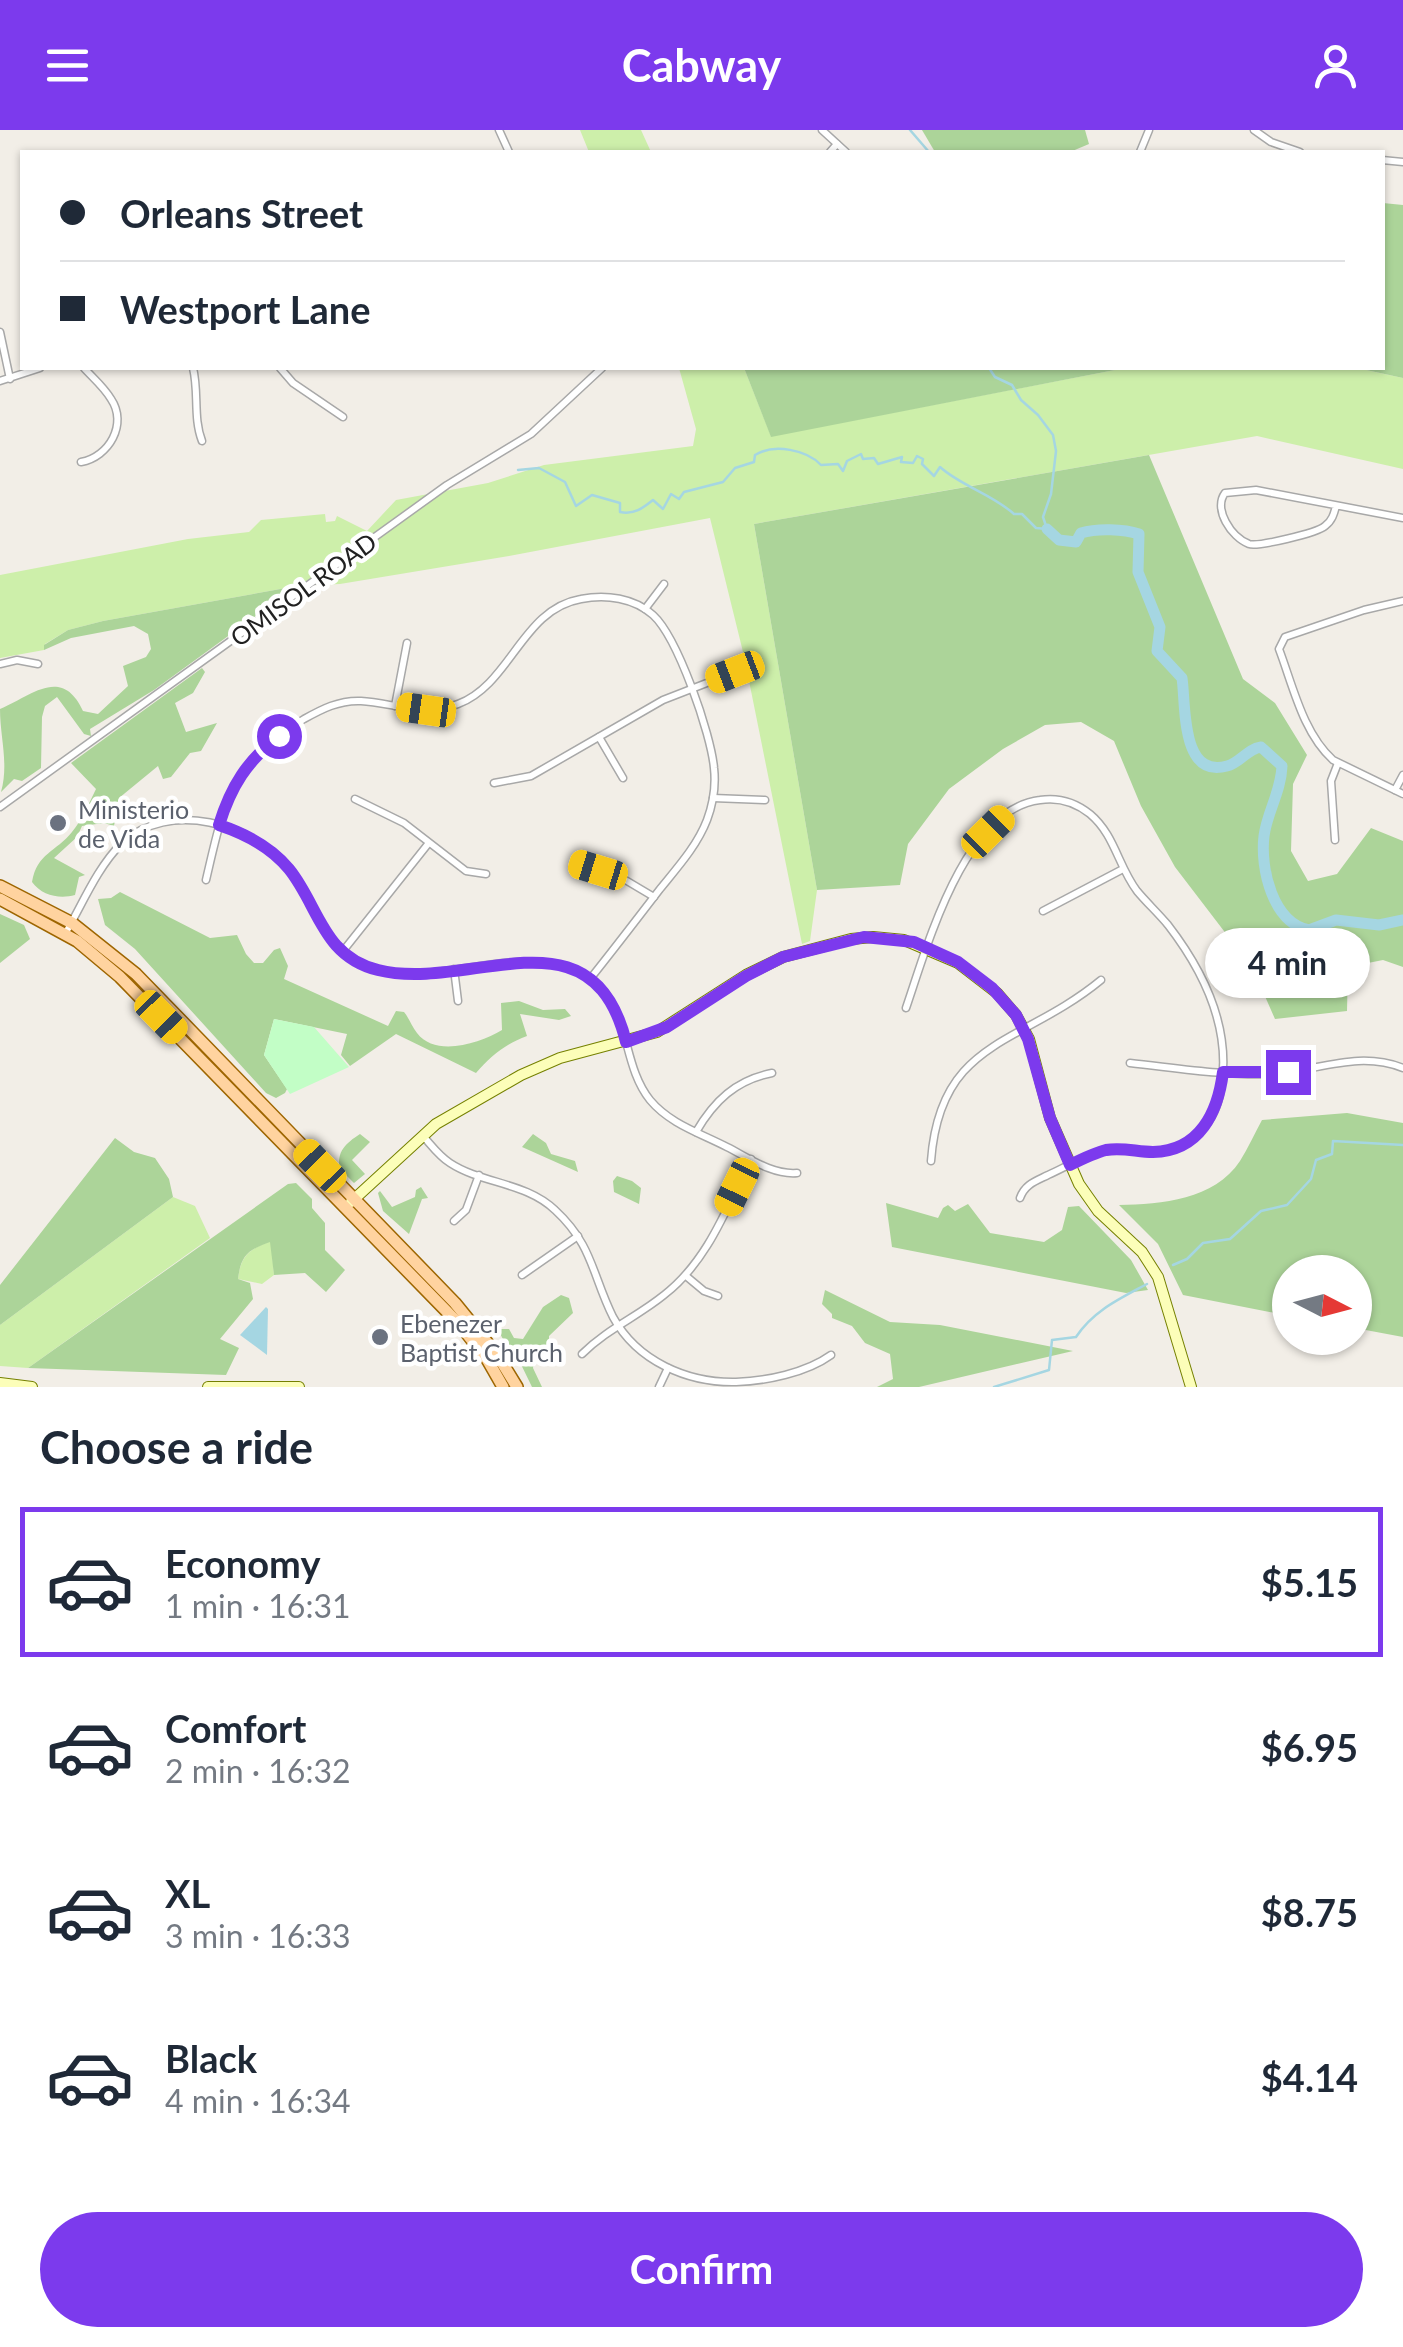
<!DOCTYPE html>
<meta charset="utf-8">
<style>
:root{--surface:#fff;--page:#f6f6f7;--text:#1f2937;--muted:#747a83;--line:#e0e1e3;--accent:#7c3aed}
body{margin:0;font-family:Lato,sans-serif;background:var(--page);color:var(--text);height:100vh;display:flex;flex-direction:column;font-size:38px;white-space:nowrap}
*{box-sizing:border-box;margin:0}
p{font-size:32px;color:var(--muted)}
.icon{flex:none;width:55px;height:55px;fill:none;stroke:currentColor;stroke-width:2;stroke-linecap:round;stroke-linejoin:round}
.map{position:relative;height:1257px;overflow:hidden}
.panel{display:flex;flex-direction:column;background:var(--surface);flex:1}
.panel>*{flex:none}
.top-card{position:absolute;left:20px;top:20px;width:1365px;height:220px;border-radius:0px;box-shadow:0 2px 8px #0004;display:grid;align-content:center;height:220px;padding:0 40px;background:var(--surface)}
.needle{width:65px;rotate:96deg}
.tools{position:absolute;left:1272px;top:1125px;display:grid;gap:20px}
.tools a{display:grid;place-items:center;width:100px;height:100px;border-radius:50%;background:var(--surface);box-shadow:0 2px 8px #0004;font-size:50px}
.end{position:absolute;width:45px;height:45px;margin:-22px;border:12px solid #7c3aed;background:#fff;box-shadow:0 0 0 5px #fff}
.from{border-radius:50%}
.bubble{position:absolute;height:70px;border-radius:35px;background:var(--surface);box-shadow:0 2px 8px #0004;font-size:32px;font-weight:700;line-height:70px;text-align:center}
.car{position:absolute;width:30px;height:60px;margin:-30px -15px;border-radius:12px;box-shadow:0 0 8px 2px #0007;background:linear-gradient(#f5c518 24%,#345 0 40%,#f5c518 0 76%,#345 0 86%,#f5c518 0)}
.top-card b{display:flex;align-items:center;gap:35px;height:95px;font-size:38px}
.top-card b+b{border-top:2px solid var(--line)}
.top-card i{width:25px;height:25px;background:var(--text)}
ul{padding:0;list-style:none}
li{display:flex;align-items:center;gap:30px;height:150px;margin:0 20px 15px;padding:0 20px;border:5px solid transparent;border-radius:0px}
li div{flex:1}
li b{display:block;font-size:38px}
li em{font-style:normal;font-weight:700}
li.current{border-color:var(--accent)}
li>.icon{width:90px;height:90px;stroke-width:1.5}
h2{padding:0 40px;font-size:45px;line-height:120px}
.primary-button{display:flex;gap:20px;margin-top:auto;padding:20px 40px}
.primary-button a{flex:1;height:115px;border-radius:60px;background:var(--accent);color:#fff;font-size:40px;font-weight:700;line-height:115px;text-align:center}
header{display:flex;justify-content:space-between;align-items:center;height:130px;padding:0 40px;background:var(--accent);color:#fff;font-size:45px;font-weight:700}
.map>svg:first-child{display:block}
.grass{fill:#cdefaa}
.forest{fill:#acd499}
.park{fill:#c2fec6}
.water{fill:#a5d6e2}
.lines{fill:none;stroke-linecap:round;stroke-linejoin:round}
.stream{stroke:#a5d6e2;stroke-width:2.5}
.river{stroke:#a5d6e2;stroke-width:11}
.street-casing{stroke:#a8a8a8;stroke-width:9}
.secondary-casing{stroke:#758000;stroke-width:12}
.primary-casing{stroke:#9e6600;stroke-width:14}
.street{stroke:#fff;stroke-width:6}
.secondary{stroke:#fcfeb9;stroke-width:10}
.primary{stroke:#ffd39f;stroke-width:11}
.route{stroke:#7c3aed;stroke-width:12}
.worship-dot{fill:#6b7280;stroke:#fff;stroke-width:4}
.labels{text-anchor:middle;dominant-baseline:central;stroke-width:9;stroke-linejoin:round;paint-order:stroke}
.street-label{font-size:25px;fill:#212121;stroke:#fff}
.worship-label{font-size:25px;fill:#5b616d;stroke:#fff;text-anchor:start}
</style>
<header><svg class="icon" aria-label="menu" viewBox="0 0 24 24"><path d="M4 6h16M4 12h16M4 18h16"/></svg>Cabway<svg class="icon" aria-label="person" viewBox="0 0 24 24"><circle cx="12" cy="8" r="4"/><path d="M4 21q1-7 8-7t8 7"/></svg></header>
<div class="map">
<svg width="1403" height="1257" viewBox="0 0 1403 1257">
<rect width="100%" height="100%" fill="#f2eee7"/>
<g class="grass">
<path d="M580 0H641L651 22H589Z"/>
<path d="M679 238H744L771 306 1125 238H1357L1403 248V339L1257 306 754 394 817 760 810 811 802 814 744 526 710 388 509 426 340 454 297 456 103 491 68 500 45 514 44 520 0 528V445L188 409 249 402 261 390 325 384 326 392 335 391 337 386 367 401 396 370 488 353 544 335 693 316 696 299Z"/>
<path d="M173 1067 195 1076 210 1108 28 1238 0 1236V1195Z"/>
<path d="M271 1111 274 1145 262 1154 238 1149C241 1125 248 1120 271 1111Z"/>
</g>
<g class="forest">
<path d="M922 0H1085L1089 14 1070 22H935Z"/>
<path d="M1383 73 1403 75V248L1357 238H1382Z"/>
<path d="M744 238H1125L771 307Z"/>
<path d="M1149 325 1243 549 1275 573 1307 625 1293 654 1291 721 1308 751 1337 744 1371 698 1403 711V837L1383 830 1348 837 1347 881 1275 889 1253 839 1175 737 1141 676 1114 611 1081 592 1045 595 1003 619 949 659 908 714 900 755 817 760 754 394Z"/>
<path d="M297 456 154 560 90 599 91 606 84 604 57 567 45 576 42 587 41 638 22 651 14 649 1 662C9 633 0 608 0 579 31 566 62 535 83 581L98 584 128 556 123 536 146 527 151 519 148 504 134 496 71 508 44 520V515L68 500 103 491Z"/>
<path d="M202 538 205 542 193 563 175 573 186 602 217 593 201 621 190 623 171 647 163 649 158 636 119 668 114 696 104 693 82 696 77 707 54 728 85 745 79 747 75 765C60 769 42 766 32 752 37 723 56 722 72 702 82 690 89 673 96 659L71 633Z"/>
<path d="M120 762 210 808 237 805 246 824 254 833H263L274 820 280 818 288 836 284 849 388 896 396 881 404 882C409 888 412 897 417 903 436 928 480 913 502 900L501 873 519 871 543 880 565 879 571 886 559 890 520 884 527 906C505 914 491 926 476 943L396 904 350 936 341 925 347 904 274 889 264 925 287 959 285 963 276 968 266 963 135 819 105 795 98 769 111 768Z"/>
<path d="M0 784 24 795 30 809 0 833Z"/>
<path d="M1347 983 1403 993V1207L1355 1198V1142H1290V1186L1183 1165 1158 1114 1119 1075C1162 1074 1214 1070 1240 1031 1248 1018 1255 1003 1262 990Z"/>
<path d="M360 1004 370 1012 352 1030 365 1044 354 1053 340 1039C336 1022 346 1013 360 1004Z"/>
<path d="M533 1004 546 1013 551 1024 575 1031 578 1042 522 1017Z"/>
<path d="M115 1008 134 1022 155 1028 169 1049 173 1067 0 1195V1155Z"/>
<path d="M617 1046 632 1051 641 1058 639 1074 614 1062 613 1051Z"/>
<path d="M296 1053 312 1069V1078L325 1093V1120L345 1140 326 1162 305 1143 274 1145 270 1112C248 1120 241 1125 238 1149L250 1153 253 1169 220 1209 239 1218 226 1245 28 1238 288 1054Z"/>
<path d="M421 1057 428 1068 422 1069 409 1104 383 1081 378 1063 380 1061 392 1077 415 1067 416 1060Z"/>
<path d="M886 1073 938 1088 943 1078 948 1075 955 1081 968 1074 990 1103 1044 1112 1062 1100 1068 1077 1079 1076 1131 1130 1148 1160 1126 1163 892 1117Z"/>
<path d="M825 1160 890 1192 940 1195 1073 1221 919 1257H877L893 1249 890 1224 865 1213 852 1196 832 1188V1184L822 1174Z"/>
<path d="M561 1165 569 1168 573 1183 549 1206V1214L536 1219 533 1238 542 1257H532L514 1220 505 1213 495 1194 501 1199H509L514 1208 523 1209 543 1177Z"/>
</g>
<path class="park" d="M274 889 314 897 349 937 290 964 264 925Z"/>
<path class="water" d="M266 1177 268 1179 267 1225 240 1205Z"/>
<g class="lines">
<g class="stream">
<path d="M910 0 929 22"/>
<path d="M989 238 995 247 1012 255 1021 270 1038 285 1053 305 1056 321 1051 364 1043 387 1047 399"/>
<path d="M518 340 539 338 565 352 576 376 592 365 620 373V382C634 385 643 378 653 370L663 379 671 364 679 369 684 362 723 352 735 338 754 332 755 325C774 313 807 320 821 335L838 334 843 341 847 331 861 324 863 329 874 328 878 334 902 327 901 332 913 333 917 326 923 329 922 334 934 346 940 337C961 356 992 364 1014 384H1022L1036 398 1047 399"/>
<path d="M1173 1135 1187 1129 1203 1113 1230 1109 1261 1081 1287 1075 1311 1049 1316 1030 1332 1024 1333 1011 1403 1015"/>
<path d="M994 1257 1049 1240 1052 1210 1076 1207C1093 1181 1119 1169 1147 1154"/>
</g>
<path class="river" d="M1047 399 1059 410 1076 412 1081 403C1097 398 1124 399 1139 404L1138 442 1160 497 1157 521 1182 548C1186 573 1180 649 1227 636 1240 633 1247 619 1261 617L1282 636C1281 662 1267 682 1264 706 1260 739 1273 793 1309 800L1336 790 1379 795 1403 790"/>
<defs>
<g id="street">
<path d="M499 0 509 22"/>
<path d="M822 0 846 22"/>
<path d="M1254 0 1271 12 1300 22"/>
<path d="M830 22 837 14"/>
<path d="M1140 22 1149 0"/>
<path d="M1382 30 1403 32"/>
<path d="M0 202 10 249"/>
<path d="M193 238C199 262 193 288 202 311"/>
<path d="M280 238 293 253 343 287"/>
<path d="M0 251 40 238"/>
<path d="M81 332C109 327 128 294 111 269 104 257 93 248 84 238"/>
<path d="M1336 376C1334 384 1332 391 1325 396 1317 403 1258 417 1249 414 1231 407 1213 379 1225 363L1256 360 1403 388"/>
<path d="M1403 471 1364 480 1285 507 1279 519C1293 556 1303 603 1333 630L1403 664"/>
<path d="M645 479 664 454"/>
<path d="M0 534 17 530 38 534"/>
<path d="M395 576 407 513"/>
<path d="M599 607 623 648"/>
<path d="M494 653 531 646 663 570 735 542"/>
<path d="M1395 660 1403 645"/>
<path d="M713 668 765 670"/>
<path d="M355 669 404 693 466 741 486 744"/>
<path d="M0 677 447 355 531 304 602 238"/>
<path d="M1335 710 1331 651 1338 633"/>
<path d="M574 733 622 748 654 767"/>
<path d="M206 750C224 673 230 633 304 589 322 579 339 570 361 571 393 573 426 587 458 574 511 554 522 479 581 469 606 464 634 468 653 485 678 508 711 604 714 638 716 656 713 674 707 690 697 716 677 738 660 759 637 789 614 819 590 849"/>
<path d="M1043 781 1123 739"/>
<path d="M65 804C82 775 97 738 121 714 169 669 253 693 290 740 319 777 323 825 377 840 444 857 533 806 592 850 631 879 621 934 650 970 670 994 700 1003 727 1017 749 1028 772 1045 797 1043"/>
<path d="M343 821 428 714"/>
<path d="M454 839 458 871"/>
<path d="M906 878C927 817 964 679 1040 670 1059 667 1075 672 1090 684 1115 705 1118 736 1137 761 1147 773 1158 783 1168 795 1205 843 1233 902 1220 964 1213 998 1185 1022 1150 1022 1134 1022 1120 1017 1104 1021 1085 1025 1066 1037 1048 1045 1036 1051 1025 1054 1020 1068"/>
<path d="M1130 933C1177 938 1225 946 1272 944 1317 941 1358 920 1403 938"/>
<path d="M696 1002C714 971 736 950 772 943"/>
<path d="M423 1006C432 1016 439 1026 450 1033 482 1054 526 1052 555 1080 593 1115 592 1145 613 1187 637 1231 687 1253 736 1252 766 1251 806 1243 831 1225"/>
<path d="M931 1031C940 908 1021 916 1101 850"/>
<path d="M454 1091 466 1080 479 1045"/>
<path d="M522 1145 578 1106"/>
<path d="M686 1146 704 1161 718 1166"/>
<path d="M582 1224C607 1199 637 1187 664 1165 708 1131 727 1077 751 1029"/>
<path d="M659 1257 668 1238"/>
</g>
<g id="secondary">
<path d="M351 1072 436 994 521 945 560 928 657 902 746 845 783 827 851 809 873 807 904 810 958 833 997 863 1016 885 1029 909 1050 988 1079 1054 1098 1081 1142 1122 1158 1147 1191 1257"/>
<path d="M0 1253 32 1257"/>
<path d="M208 1257H299"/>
</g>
<g id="primary">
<path d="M0 756 72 793 136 844 455 1173 498 1226 517 1257"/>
<path d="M0 769 77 811 120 847 460 1195 487 1229 503 1257"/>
</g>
</defs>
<use href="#street" class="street-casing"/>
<use href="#secondary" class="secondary-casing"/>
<use href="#primary" class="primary-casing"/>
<use href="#street" class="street"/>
<use href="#secondary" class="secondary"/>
<use href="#primary" class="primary"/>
</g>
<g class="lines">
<path class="route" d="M279 606C247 631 231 656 219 695 246 704 271 717 289 739 319 776 322 826 378 840 470 863 592 774 626 912L667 897 746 846 783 827 864 807 914 812 958 832 992 858 1016 885 1028 909 1050 988 1070 1035C1082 1029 1094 1023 1106 1020 1123 1017 1137 1022 1153 1022 1200 1021 1218 982 1223 942H1288"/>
</g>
<g class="worship-dot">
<circle cx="58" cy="693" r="10"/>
<circle cx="380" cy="1207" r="10"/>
</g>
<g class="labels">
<g class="street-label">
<text transform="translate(303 459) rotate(-36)">OMISOL ROAD</text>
</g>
<g class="worship-label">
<text x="78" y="679">Ministerio<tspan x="78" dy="29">de Vida</tspan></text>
<text x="400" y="1193">Ebenezer<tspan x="400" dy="29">Baptist Church</tspan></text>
</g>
</g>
</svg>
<div class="tools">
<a><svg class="needle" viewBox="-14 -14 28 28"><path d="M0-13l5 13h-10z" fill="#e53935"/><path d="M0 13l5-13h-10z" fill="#747a83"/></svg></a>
</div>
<i class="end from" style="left:279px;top:606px"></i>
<i class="end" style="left:1288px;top:942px"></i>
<div class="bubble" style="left:1205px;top:798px;width:165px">4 min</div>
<i class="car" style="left:735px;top:542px;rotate:249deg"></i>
<i class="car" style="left:426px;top:580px;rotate:278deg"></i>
<i class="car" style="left:988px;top:702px;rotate:45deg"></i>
<i class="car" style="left:598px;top:740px;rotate:287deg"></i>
<i class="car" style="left:161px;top:887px;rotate:136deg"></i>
<i class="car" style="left:320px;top:1036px;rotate:316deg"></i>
<i class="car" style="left:737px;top:1057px;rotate:206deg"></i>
<div class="top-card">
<b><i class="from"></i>Orleans Street</b>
<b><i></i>Westport Lane</b>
</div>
</div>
<section class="panel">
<h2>Choose a ride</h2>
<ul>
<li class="current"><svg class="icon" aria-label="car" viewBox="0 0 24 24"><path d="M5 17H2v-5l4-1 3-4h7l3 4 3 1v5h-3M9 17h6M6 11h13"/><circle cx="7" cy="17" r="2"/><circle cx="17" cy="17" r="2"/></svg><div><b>Economy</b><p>1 min · 16:31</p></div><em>$5.15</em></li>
<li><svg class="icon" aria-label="car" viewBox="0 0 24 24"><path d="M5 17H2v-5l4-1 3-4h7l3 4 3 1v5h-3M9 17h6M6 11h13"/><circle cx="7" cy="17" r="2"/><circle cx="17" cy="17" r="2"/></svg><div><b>Comfort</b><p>2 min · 16:32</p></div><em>$6.95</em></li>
<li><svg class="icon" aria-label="car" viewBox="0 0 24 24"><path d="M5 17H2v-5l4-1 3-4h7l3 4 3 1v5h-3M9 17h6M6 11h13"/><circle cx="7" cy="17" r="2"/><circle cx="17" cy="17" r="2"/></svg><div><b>XL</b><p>3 min · 16:33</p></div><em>$8.75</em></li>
<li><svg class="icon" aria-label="car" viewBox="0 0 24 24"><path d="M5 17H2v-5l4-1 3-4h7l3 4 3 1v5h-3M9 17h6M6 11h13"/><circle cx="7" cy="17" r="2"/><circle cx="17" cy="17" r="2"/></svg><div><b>Black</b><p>4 min · 16:34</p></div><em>$4.14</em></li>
</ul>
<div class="primary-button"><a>Confirm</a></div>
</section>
